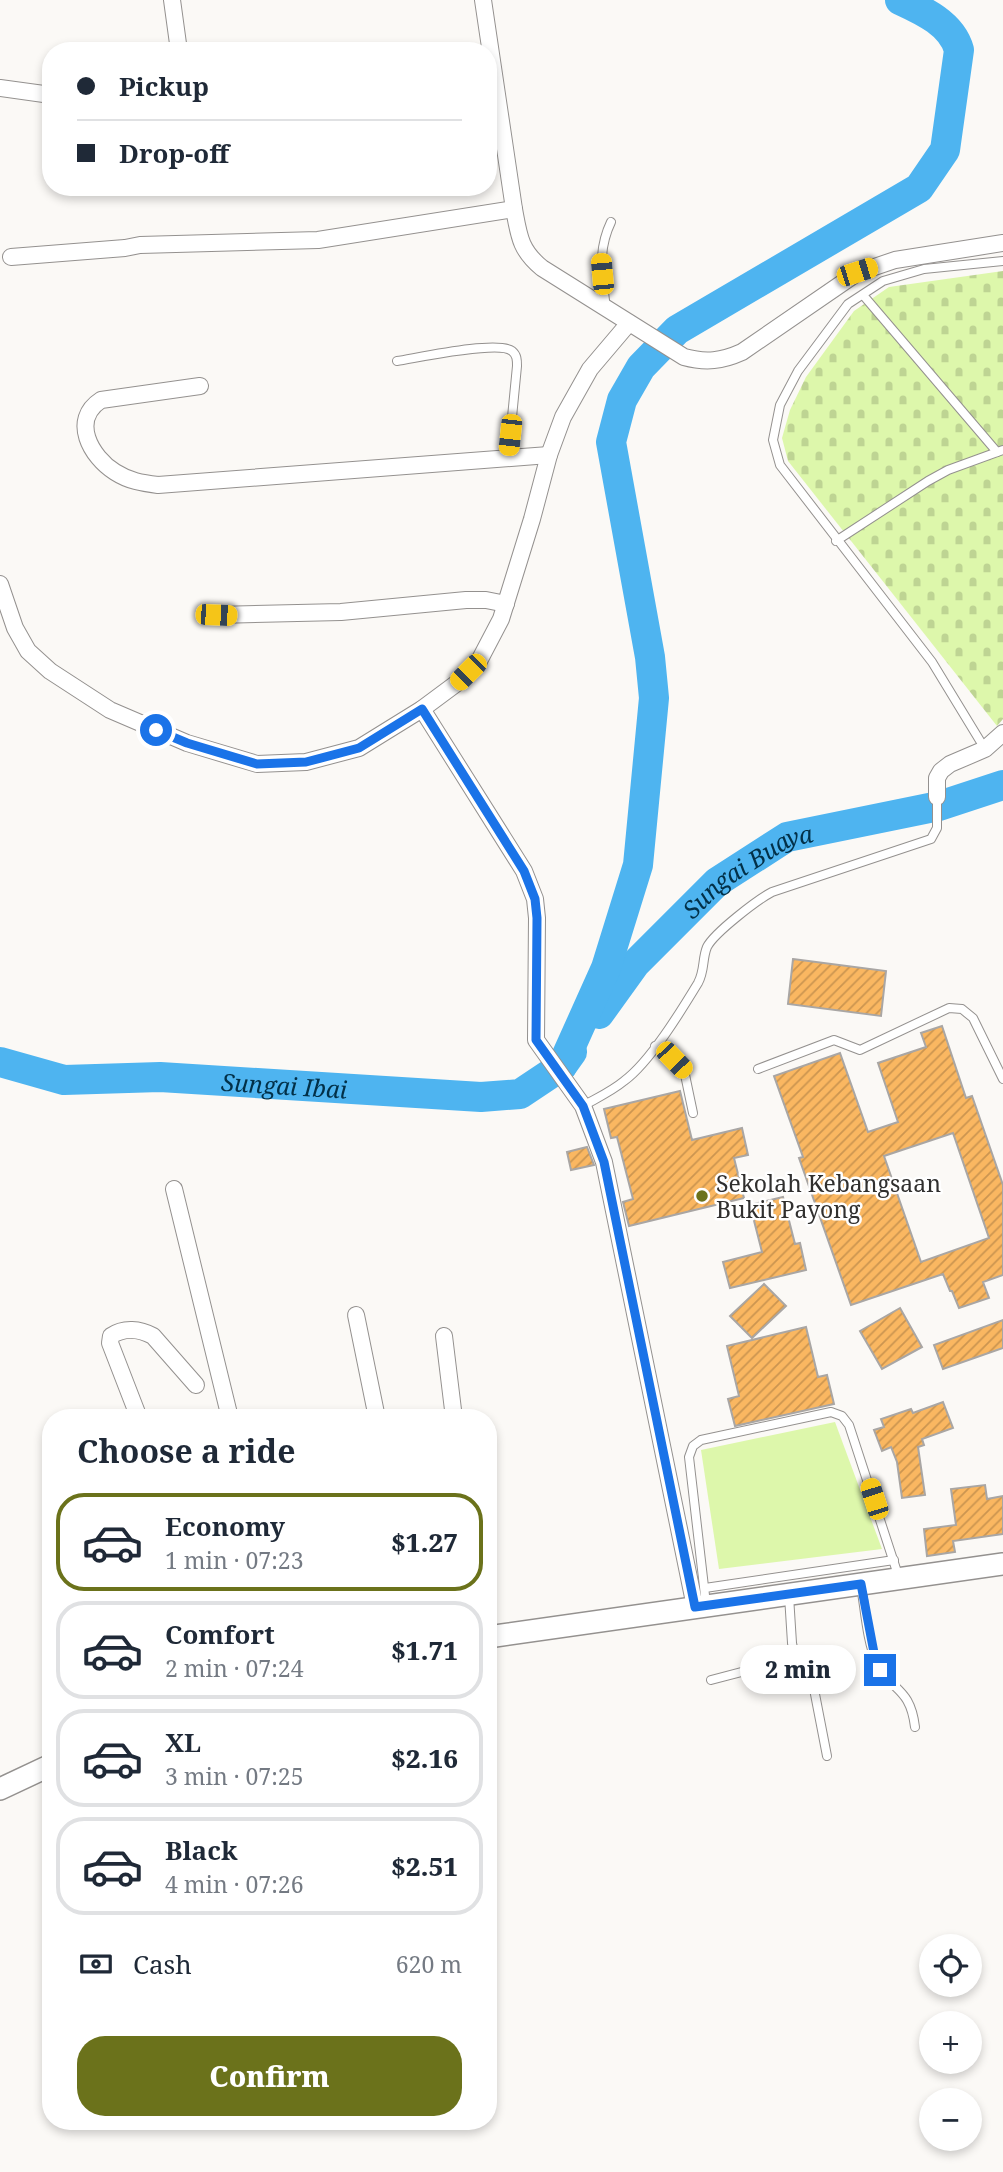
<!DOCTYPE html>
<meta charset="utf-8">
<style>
:root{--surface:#fff;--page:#f2f2f3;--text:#1f2937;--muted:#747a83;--line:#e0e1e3;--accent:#6b721b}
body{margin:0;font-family:"Noto Serif",serif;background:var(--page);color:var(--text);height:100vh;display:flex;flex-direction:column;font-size:26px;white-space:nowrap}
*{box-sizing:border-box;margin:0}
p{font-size:23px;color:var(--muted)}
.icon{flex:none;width:38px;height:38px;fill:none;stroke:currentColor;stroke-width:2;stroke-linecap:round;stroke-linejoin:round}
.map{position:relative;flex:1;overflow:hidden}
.side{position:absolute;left:42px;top:1409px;width:455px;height:721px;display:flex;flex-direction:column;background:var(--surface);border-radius:28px;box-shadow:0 4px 10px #0003}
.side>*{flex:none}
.hud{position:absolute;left:42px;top:42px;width:455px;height:154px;border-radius:28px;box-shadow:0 4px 10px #0003;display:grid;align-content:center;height:154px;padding:0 35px;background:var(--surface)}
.controls{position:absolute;left:919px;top:1934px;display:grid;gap:14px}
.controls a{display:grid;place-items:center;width:63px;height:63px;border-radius:50%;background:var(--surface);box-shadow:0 4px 10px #0003;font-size:35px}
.end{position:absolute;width:32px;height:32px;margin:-16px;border:9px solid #1a73e8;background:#fff;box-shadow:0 0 0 4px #fff}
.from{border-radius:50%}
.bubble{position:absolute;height:49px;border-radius:24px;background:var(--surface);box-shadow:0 4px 10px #0003;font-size:23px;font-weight:800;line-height:49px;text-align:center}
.car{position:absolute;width:21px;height:42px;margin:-21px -10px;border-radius:9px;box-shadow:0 0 5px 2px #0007;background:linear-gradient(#f5c518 24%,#345 0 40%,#f5c518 0 76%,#345 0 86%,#f5c518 0)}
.hud b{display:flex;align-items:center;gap:24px;height:66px;font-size:26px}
.hud b+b{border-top:2px solid var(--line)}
.hud i{width:18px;height:18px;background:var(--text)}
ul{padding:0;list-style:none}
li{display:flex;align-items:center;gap:21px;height:98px;margin:0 14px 10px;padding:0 21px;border:4px solid var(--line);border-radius:28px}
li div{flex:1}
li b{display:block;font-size:26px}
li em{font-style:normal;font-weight:800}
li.selected{border-color:var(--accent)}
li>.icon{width:63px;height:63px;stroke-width:1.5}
h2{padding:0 35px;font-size:32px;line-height:84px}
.pay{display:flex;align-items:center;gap:18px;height:77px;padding:0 35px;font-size:26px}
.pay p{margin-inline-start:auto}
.primary-button{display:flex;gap:14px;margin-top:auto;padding:14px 35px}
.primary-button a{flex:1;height:80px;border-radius:28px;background:var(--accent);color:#fff;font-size:28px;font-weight:800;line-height:80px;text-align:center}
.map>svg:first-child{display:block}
.cemetery{fill:url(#cemetery-stones)}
.green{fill:#ddf7ab}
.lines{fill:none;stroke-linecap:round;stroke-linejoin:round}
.river{stroke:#4eb4f0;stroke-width:30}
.building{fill:url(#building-hatch);stroke:#a9a6a4;stroke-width:2;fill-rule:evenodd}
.lane-casing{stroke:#94918f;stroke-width:10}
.street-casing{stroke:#94918f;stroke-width:18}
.secondary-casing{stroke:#94918f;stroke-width:24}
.lane{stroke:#fff;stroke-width:8}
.street{stroke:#fff;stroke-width:16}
.secondary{stroke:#fff;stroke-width:21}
.route{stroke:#1a73e8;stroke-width:9}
.poi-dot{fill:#6b721b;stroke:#fff;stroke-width:2.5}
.labels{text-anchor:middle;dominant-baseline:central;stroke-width:5;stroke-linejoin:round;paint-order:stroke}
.poi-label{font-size:23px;fill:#302f2e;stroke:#fff;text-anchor:start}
.water-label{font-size:24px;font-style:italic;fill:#023048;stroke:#fff}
</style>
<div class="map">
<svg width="1003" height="2172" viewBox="0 0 1003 2172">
<defs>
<pattern id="cemetery-stones" width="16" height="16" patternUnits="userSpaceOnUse" patternTransform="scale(1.75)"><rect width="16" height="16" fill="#ddf7ab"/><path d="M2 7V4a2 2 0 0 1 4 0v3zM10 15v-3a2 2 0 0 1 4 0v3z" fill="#bed493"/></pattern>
<pattern id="building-hatch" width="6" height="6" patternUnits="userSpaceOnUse" patternTransform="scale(1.75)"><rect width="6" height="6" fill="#fab761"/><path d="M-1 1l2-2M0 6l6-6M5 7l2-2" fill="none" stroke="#cb9550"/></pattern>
</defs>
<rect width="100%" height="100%" fill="#fbf9f6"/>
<path class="cemetery" d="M1003 271V719L997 726 788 461 782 438 790 410 806 377 854 311 889 287Z"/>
<path class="green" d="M835 1422 882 1549 719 1569 701 1450Z"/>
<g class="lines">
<g class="river">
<path id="s1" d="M599 1014 635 964 717 882 787 837 939 806 1003 785"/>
<path id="s2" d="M0 1062 64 1080 160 1077 481 1097 520 1094 562 1066 572 1052"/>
<path d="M562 1066 606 968 638 865 654 698 650 657 611 442 622 400 641 367 677 330 919 188 945 150 959 50C952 24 924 11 900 0"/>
</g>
</g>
<g class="building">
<path d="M793 959 886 971 881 1016 788 1004Z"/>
<path d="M942 1026 966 1098 972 1096 1003 1185V1275L983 1282 989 1298 959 1308 952 1291H950L943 1274 851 1305 799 1158 803 1157 774 1076 840 1053 868 1132 898 1122 878 1063 926 1047 921 1033ZM953 1133 989 1238 921 1262 884 1156Z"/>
<path d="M680 1091 692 1140 742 1128 748 1155 734 1158 744 1198 629 1226 623 1202 633 1199 617 1137 611 1138 604 1109Z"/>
<path d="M587 1147 594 1165 571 1170 567 1152Z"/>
<path d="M783 1197 795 1244 800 1243 806 1270 730 1288 723 1262 762 1252 750 1205Z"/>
<path d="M764 1284 786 1306 752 1338 730 1316Z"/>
<path d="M900 1308 922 1347 882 1369 860 1331Z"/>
<path d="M1003 1320V1348L943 1369 934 1345Z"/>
<path d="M806 1327 818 1377 827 1375 834 1404 735 1426 728 1399 739 1396 727 1346Z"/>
<path d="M943 1402 953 1428 922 1439 924 1445 918 1447 925 1495 902 1498 897 1462 891 1447 882 1451 874 1430 884 1427 881 1419 911 1409 913 1413Z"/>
<path d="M985 1485 987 1499 1003 1496V1534L953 1541 955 1552 927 1556 924 1529 956 1525 951 1489Z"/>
</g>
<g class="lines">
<defs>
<g id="lane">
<path d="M863 295 997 452"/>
<path d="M606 308C602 277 597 251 611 222"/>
<path d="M397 361C417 358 498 340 512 351 517 355 517 360 517 366L508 458"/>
<path d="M836 541 928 481 948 470 1003 450"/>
<path d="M985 749 932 662 780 465 773 440 780 405 798 371 848 304 883 281 924 269 1003 261"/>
<path d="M655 1046 684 1070 693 1113"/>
<path d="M758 1069 834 1040 860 1050 949 1008 962 1009 973 1018 1003 1079"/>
<path d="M583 1106C597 1098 612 1091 624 1081 650 1062 681 1011 698 983 705 970 702 959 707 947 714 933 757 900 772 892L931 839 937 828V797"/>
<path d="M861 1586C865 1608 867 1643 877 1663 891 1692 910 1686 915 1727"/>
<path d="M705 1588 894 1560"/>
<path d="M789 1596 792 1643 795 1658 814 1689 827 1756"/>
<path d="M706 1604 689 1457 693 1446 701 1440 831 1412 842 1416 849 1425 899 1578"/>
<path d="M711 1680 795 1658"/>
</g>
<g id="street">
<path d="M172 0 179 51"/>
<path d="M483 0 514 209C519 236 520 250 542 268L684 357C706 363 722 361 742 352L857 273 895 260 1003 243"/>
<path d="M0 88 51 95"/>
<path d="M11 257 125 248 140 245 318 240 514 209"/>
<path d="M200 386 101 400C70 420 91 457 115 472 129 481 142 483 158 485L549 455"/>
<path d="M0 584 15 628 28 651 50 671 110 710 187 743 257 764 306 762 359 748 422 709 457 683 479 661 501 619 532 519 549 455 563 417 590 369 629 323"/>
<path d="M216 615 341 612 466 600H486L506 604"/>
<path d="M422 709 524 871 535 899 537 918 536 1040 583 1106 604 1162 695 1607"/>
<path d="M937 797V778L941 771 950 764 985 749 1003 733"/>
<path d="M174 1189 230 1418"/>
<path d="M356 1315 377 1418"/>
<path d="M444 1336 454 1418"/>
<path d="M139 1418 110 1343 111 1336C124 1327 140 1329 153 1336L196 1385"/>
</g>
<g id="secondary">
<path d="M488 1637 1003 1564"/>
<path d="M0 1789 51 1765"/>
</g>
</defs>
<use href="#lane" class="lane-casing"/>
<use href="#street" class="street-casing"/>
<use href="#secondary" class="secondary-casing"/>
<use href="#lane" class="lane"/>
<use href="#street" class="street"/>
<use href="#secondary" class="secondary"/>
</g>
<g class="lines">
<path class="route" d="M156 730 187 743 257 764 306 762 359 748 422 709 524 871 535 899 537 918 536 1040 583 1106 604 1162 695 1607 861 1584 875 1658 880 1670"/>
</g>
<circle class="poi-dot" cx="702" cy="1196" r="7"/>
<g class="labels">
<g class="poi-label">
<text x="716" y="1183">Sekolah Kebangsaan<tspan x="716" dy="26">Bukit Payong</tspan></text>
</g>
<g class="water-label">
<text stroke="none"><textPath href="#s1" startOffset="210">Sungai Buaya</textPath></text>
<text stroke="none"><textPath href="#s2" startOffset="287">Sungai Ibai</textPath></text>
</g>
</g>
</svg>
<div class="controls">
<a><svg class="icon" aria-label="locate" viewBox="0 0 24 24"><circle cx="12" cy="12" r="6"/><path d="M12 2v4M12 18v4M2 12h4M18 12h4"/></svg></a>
<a>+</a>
<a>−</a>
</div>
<i class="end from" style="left:156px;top:730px"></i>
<i class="end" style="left:880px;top:1670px"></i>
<div class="bubble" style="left:740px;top:1645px;width:116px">2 min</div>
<i class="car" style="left:857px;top:272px;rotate:72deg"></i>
<i class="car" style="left:602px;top:274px;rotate:355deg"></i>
<i class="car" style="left:510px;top:435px;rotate:186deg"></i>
<i class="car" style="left:216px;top:615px;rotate:92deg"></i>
<i class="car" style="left:468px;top:672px;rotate:225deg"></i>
<i class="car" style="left:674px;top:1060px;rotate:136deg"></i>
<i class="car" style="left:874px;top:1499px;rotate:342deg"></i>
<div class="hud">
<b><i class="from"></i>Pickup</b>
<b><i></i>Drop-off</b>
</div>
<section class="side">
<h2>Choose a ride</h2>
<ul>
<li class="selected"><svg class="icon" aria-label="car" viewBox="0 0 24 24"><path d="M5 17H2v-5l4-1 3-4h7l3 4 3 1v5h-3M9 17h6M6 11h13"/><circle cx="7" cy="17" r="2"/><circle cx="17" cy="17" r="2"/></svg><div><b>Economy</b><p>1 min · 07:23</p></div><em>$1.27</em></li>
<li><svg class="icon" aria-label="car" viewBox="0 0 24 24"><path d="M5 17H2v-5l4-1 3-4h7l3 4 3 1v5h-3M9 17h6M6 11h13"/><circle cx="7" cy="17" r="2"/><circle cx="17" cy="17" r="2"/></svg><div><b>Comfort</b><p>2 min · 07:24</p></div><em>$1.71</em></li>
<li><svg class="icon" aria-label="car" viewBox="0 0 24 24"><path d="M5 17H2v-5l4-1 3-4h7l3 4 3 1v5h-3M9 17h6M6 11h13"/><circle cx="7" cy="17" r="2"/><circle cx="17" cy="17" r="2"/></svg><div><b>XL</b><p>3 min · 07:25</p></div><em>$2.16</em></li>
<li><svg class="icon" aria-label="car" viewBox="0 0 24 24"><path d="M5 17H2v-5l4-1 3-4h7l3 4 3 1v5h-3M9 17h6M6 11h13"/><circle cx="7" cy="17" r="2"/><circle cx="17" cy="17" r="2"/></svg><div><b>Black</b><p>4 min · 07:26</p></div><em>$2.51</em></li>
</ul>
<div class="pay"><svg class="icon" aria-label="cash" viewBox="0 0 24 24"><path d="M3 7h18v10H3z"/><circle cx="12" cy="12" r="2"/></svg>Cash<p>620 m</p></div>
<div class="primary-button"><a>Confirm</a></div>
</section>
</div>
